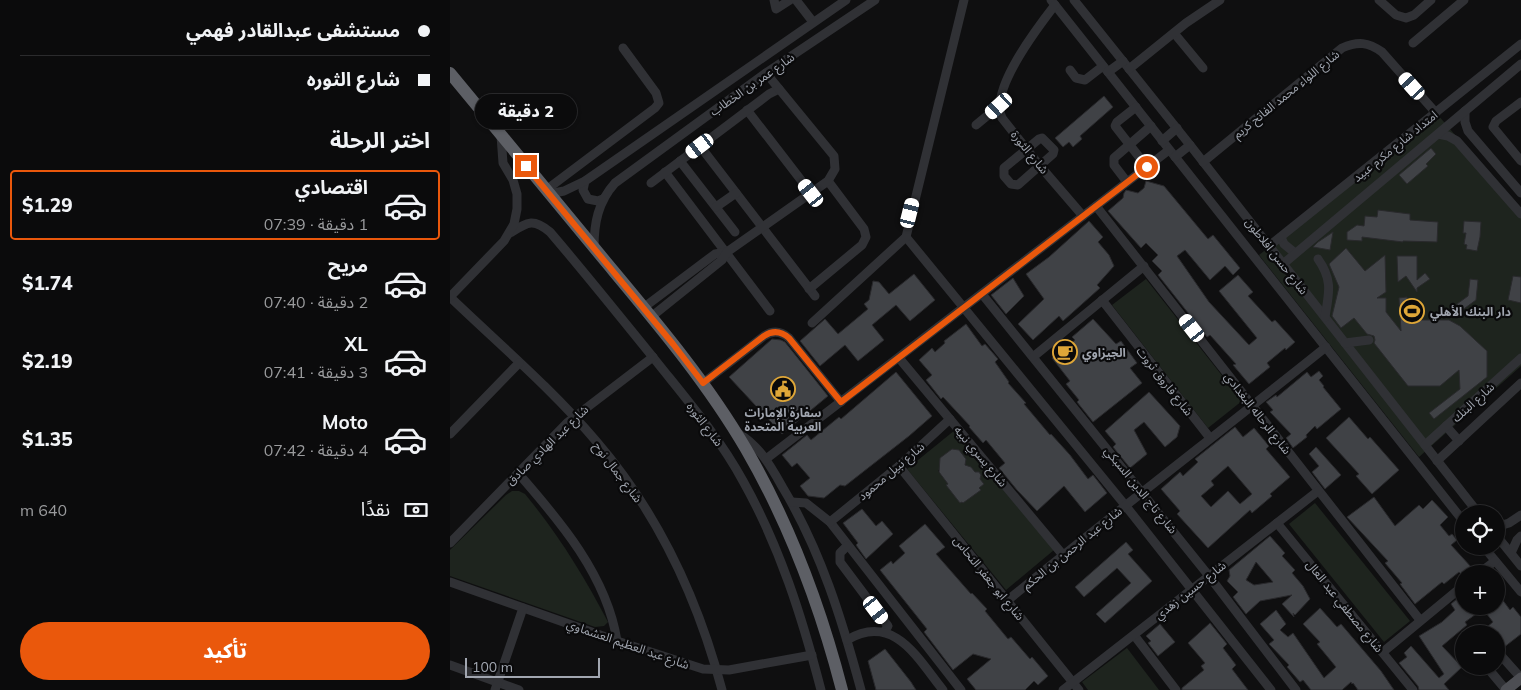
<!DOCTYPE html>
<html lang="ar">
<meta charset="utf-8">
<style>
:root{--surface:#0b0b0c;--page:#19191a;--text:#f1f3f6;--muted:#9a9b9d;--line:#2b2b2d;--accent:#ea580c}
body{margin:0;font-family:Mulish,"Noto Sans Arabic",sans-serif;background:var(--page);color:var(--text);direction:rtl;height:100vh;display:flex;flex-direction:column;font-size:19px;white-space:nowrap}
*{box-sizing:border-box;margin:0}
p{font-size:16px;color:var(--muted)}
.icon{flex:none;width:28px;height:28px;fill:none;stroke:currentColor;stroke-width:2;stroke-linecap:round;stroke-linejoin:round}
.map{position:relative;flex:1;overflow:hidden;direction:ltr}
.drawer{display:flex;flex-direction:column;background:var(--surface);width:450px}
.drawer>*{flex:none}
.guide{display:grid;align-content:center;height:110px;padding:0 20px;background:var(--surface)}
.fabs{position:absolute;left:1005px;top:505px;display:grid;gap:10px}
.fabs a{display:grid;place-items:center;width:50px;height:50px;border-radius:50%;background:var(--surface);box-shadow:0 1px 4px #0004,0 0 0 1px var(--line);font-size:25px}
.scale{position:absolute;left:15px;bottom:12px;width:135px;box-sizing:border-box;padding-left:5px;border:2px solid #a1a6b0;border-top:0;font-size:14px;line-height:18px;white-space:nowrap;color:#a1a6b0;-webkit-text-stroke:4px #0a0a0b;paint-order:stroke}
.end{position:absolute;width:22px;height:22px;margin:-11px;border:6px solid #ea580c;background:#fff;box-shadow:0 0 0 2px #fff}
.from{border-radius:50%}
.bubble{position:absolute;height:35px;border-radius:18px;background:var(--surface);box-shadow:0 1px 4px #0004,0 0 0 1px var(--line);font-size:16px;font-weight:800;line-height:35px;text-align:center;direction:rtl}
.car{position:absolute;width:15px;height:30px;margin:-15px -8px;border-radius:6px;box-shadow:0 0 4px 1px #0007;background:linear-gradient(#fff 24%,#345 0 40%,#fff 0 76%,#345 0 86%,#fff 0)}
.guide b{display:flex;align-items:center;gap:18px;height:48px;font-size:19px}
.guide b+b{border-top:1px solid var(--line)}
.guide i{width:12px;height:12px;background:var(--text)}
ul{padding:0;list-style:none}
li{display:flex;align-items:center;gap:15px;height:70px;margin:0 10px 8px;padding:0 10px;border:2px solid transparent;border-radius:5px}
li div{flex:1}
li b{display:block;font-size:19px}
li em{font-style:normal;font-weight:800}
li.current{border-color:var(--accent)}
li>.icon{width:45px;height:45px;stroke-width:1.5}
h2{padding:0 20px;font-size:22px;line-height:60px}
.pay{display:flex;align-items:center;gap:12px;height:55px;padding:0 20px;font-size:19px}
.pay p{margin-inline-start:auto}
.action{display:flex;gap:10px;margin-top:auto;padding:10px 20px}
.action a{flex:1;height:58px;border-radius:30px;background:var(--accent);color:#fff;font-size:20px;font-weight:800;line-height:58px;text-align:center}
main{display:flex;flex:1;min-height:0}
.map>svg:first-child{display:block}
.green{fill:#1e241e;fill-rule:evenodd}
.building{fill:#404246;stroke:#29292c;fill-rule:evenodd}
.lines{fill:none;stroke-linecap:round;stroke-linejoin:round}
.minor{stroke:#303135;stroke-width:9}
.major{stroke:#4d4e53;stroke-width:11}
.highway{stroke:#5d5f65;stroke-width:12}
.route{stroke:#ea580c;stroke-width:6}
.labels{text-anchor:middle;dominant-baseline:central;stroke-width:4.5;stroke-linejoin:round;paint-order:stroke}
.street-label{font-size:12px;fill:#a1a6b0;stroke:#0a0a0b}
.poi-label{font-size:12px;font-weight:bold;fill:#a1a6b0;stroke:#0a0a0b;text-anchor:start}
</style>
<main>
<div class="map">
<svg width="1071" height="690" viewBox="0 0 1071 690">
<rect width="100%" height="100%" fill="#0f0f10"/>
<g class="green">
<path d="M988 115 1071 212V366L969 457 809 255Z"/>
<path d="M696 279 792 401 758 428 662 305Z"/>
<path d="M505 430 604 550 556 590 457 469ZM502 449 509 450 516 459 515 465 521 467 525 472H529L530 479 534 484 529 488 530 490 513 503 488 471Z"/>
<path d="M62 491H69L75 494C108 534 134 576 158 622L154 626 145 627 0 576V550L56 495Z"/>
<path d="M865 503 960 621 934 642 839 524Z"/>
<path d="M677 648 709 690H638L632 682Z"/>
</g>
<g class="building">
<path d="M654 96 663 107 630 136 632 139 623 147 619 142 613 147 605 138Z"/>
<path d="M981 148 986 154 976 164 978 166 957 184 949 175Z"/>
<path d="M696 181 714 186 758 239 763 235 790 268 783 275 775 266 760 280 735 250 727 256 759 302 799 345 807 338 769 291 788 275 803 292 798 296 822 322 825 320 845 342 836 350 835 348 817 363 820 367 799 384 783 365 786 364 760 335 757 337 754 333 708 275 712 271 702 261 708 255 696 243 691 248 658 211 673 198 674 193 676 190 688 193 694 188Z"/>
<path d="M928 210 960 214V220L988 222 987 242 953 241V242L912 237V241L897 240V232L907 225 914 226 915 216 927 217Z"/>
<path d="M639 221 653 237 648 242 659 255 664 266 647 285 650 288 613 321 609 316 583 340 568 324 594 299 576 274 599 257Z"/>
<path d="M1014 221 1031 222 1030 237 1027 251 1016 249 1017 245 1014 244 1016 233H1013Z"/>
<path d="M883 232 880 250 863 247 868 242Z"/>
<path d="M896 248 915 271 935 255 936 292 927 298H936V312L951 331 949 298 957 297 959 320H999L1010 326 1037 351V377L984 419 979 413 1010 389 1009 370 990 386H958L924 343 925 340 924 336 917 334 904 318 891 328 882 316 889 287 879 264Z"/>
<path d="M947 256H967V280L975 273 980 279 967 288V292L956 276 948 282Z"/>
<path d="M464 274 485 300 460 321 446 305 422 325 434 340 408 361 395 345 370 366 350 341 375 319 388 334 418 309 414 304 419 300 423 281 429 282 439 294Z"/>
<path d="M1063 276 1071 277V303L1058 300Z"/>
<path d="M563 278 574 296 556 314 541 295Z"/>
<path d="M1020 279 1028 280 1026 300 1011 311 1007 304 1018 296Z"/>
<path d="M643 319 666 344 671 341 687 363 680 368 692 383 643 422 627 402 629 400 616 384 620 381 602 358 625 340 622 337Z"/>
<path d="M516 324 532 346 535 344 548 359 545 362 559 382 558 383 576 403 574 404 600 435 601 434 620 455 638 479 643 475 657 493 635 512 614 486 587 511 567 490 549 468 555 463 536 440 533 443 519 427 520 426 493 397 491 399 476 380 482 375 469 360 482 348 485 352 495 343 494 341Z"/>
<path d="M322 339 331 340 335 342 378 396 332 434 279 377Z"/>
<path d="M869 371 873 376 869 380 874 386 873 387 891 409 867 429 865 426 856 435 857 437 843 448 836 438 841 434 820 412 823 410 816 402 826 395 827 397 857 372 861 377Z"/>
<path d="M446 372 482 416 459 436 395 486 390 485 374 498 358 496 350 486 360 478 347 463 342 467 332 455 357 435 361 440 389 417 391 419Z"/>
<path d="M699 392 730 426 727 437 715 447 694 422 684 430 697 454 680 468 663 447 666 444 655 431Z"/>
<path d="M899 417 918 439 920 437 949 470 922 494 906 476 909 474 876 438Z"/>
<path d="M785 427 793 437 804 428 819 446 816 449 840 477 820 494 822 496 802 513 800 510 758 548 727 514 730 511 711 489 730 472 733 476 748 462 745 459ZM778 466 802 494 790 504 778 491 761 507 751 496 764 485 761 481Z"/>
<path d="M866 447 891 475 875 489 862 472 869 466 859 454Z"/>
<path d="M502 449 509 450 516 459 515 465 521 467 525 472H529L531 475 530 479 534 484 529 488 531 490 513 503 512 502 510 503 496 485 498 484 489 472 490 458Z"/>
<path d="M924 497 945 526 969 505 973 509 982 500 998 517 990 525 999 536 1002 534 1007 540 1001 545 1022 568 1013 576 1009 572 994 584 992 582 965 604 950 584 952 583 935 563 938 561 897 517Z"/>
<path d="M412 509 426 526 432 521 443 534 416 559 406 545 408 543 393 523Z"/>
<path d="M475 524 495 547 486 554 521 594 522 593 537 609 535 611 558 639 561 637 580 659 582 657 598 676 588 685 584 681 575 690H526L517 679 541 659 523 654 503 670 474 632 477 629 430 570 441 561 443 564 455 553 449 546Z"/>
<path d="M820 536 835 553 832 556 845 570 842 573 853 586 860 599 845 615 843 613 844 617 832 604 842 595 810 601 796 614 783 597 788 592 777 581 780 576 779 570ZM806 562 823 582 804 585 796 580Z"/>
<path d="M676 542 683 550 678 554 702 581 655 623 646 614 681 583 667 568 634 597 625 587Z"/>
<path d="M1046 591 1060 610 1063 607 1071 617V634L1053 648 1046 644V634H1043L1037 627 1043 622 1033 609 1015 622 1017 625 992 646 1012 667 994 684 999 690H969L968 686 949 663 957 657 954 653 961 646 989 678 994 674 969 636 992 622 1005 610 1001 604 1014 593V606H1046Z"/>
<path d="M870 608 887 627 891 624 931 671 944 690H908L903 683 902 684 901 682 892 690H861L853 680 850 682 837 667 839 665 819 644 824 640 810 624 826 610 836 624 830 630 838 637 843 633 874 678 886 667 867 644 870 642 853 624Z"/>
<path d="M760 623 777 644 773 648 786 665 782 669 798 690H732V688L754 670 751 666 755 663 738 643Z"/>
<path d="M710 624 725 642 708 656 698 643 701 641 696 636Z"/>
<path d="M435 649 461 682 466 690H426L418 661Z"/>
</g>
<g class="lines">
<g class="minor">
<path d="M324 0 326 9 340 0"/>
<path d="M346 0 363 22"/>
<path d="M601 0 1014 522"/>
<path d="M624 0 740 145 1029 514"/>
<path d="M929 0 946 15 956 18 964 15 981 0"/>
<path d="M605 5C588 27 539 90 552 118L590 166 633 216"/>
<path d="M724 33 753 68"/>
<path d="M963 43 1014 0"/>
<path d="M679 69 736 23 770 0"/>
<path d="M620 70 626 78 635 80 653 66"/>
<path d="M658 72 673 61"/>
<path d="M1071 102 1046 121 1043 127 1071 161"/>
<path d="M686 107 667 122 665 126 697 167"/>
<path d="M297 110 361 193"/>
<path d="M1015 111V122L1018 131 1071 193"/>
<path d="M526 125 549 106"/>
<path d="M988 134 998 136 1007 141 1071 214"/>
<path d="M592 138 604 150 603 154 568 185 561 184 554 176V168L589 139Z"/>
<path d="M712 141 727 128"/>
<path d="M250 146 365 296"/>
<path d="M725 157 740 145"/>
<path d="M230 161 285 232"/>
<path d="M753 162 892 48C908 41 918 42 932 52L986 113"/>
<path d="M215 172 320 311"/>
<path d="M135 181 133 190 138 199 148 201 153 199"/>
<path d="M677 182 664 165V158L701 126"/>
<path d="M201 183 319 94 329 89"/>
<path d="M96 190 205 108 209 103 206 93 173 48"/>
<path d="M99 194 114 191 135 181 396 0"/>
<path d="M646 206 970 620"/>
<path d="M266 207 286 193"/>
<path d="M60 233C78 222 83 218 100 232 136 274 171 318 206 361 237 400 269 437 293 481 330 547 352 617 371 690"/>
<path d="M456 237 675 505 821 690"/>
<path d="M831 237 834 244 845 253"/>
<path d="M819 246 1071 44"/>
<path d="M144 248C144 223 148 202 165 183L316 73 425 0"/>
<path d="M868 259C883 280 879 293 875 317"/>
<path d="M833 264 1071 64"/>
<path d="M359 289 412 245 416 237 414 229 378 181"/>
<path d="M532 294 759 576 846 690"/>
<path d="M0 297C49 344 102 389 146 441 208 513 248 599 272 690"/>
<path d="M0 297 54 241 64 224 67 209V194L63 180 53 163 51 136"/>
<path d="M652 300 760 438"/>
<path d="M193 308 265 254 277 252"/>
<path d="M201 317 272 260 277 252 378 181 385 169 384 156 316 73"/>
<path d="M362 323 456 237 514 0"/>
<path d="M895 343 919 340"/>
<path d="M583 357 694 266"/>
<path d="M449 358 613 555"/>
<path d="M253 383 314 336C323 330 331 331 339 338L391 402"/>
<path d="M996 426 1009 441"/>
<path d="M288 433C310 446 321 467 333 488 371 551 392 620 411 690"/>
<path d="M0 434 69 363"/>
<path d="M975 445 1071 358"/>
<path d="M316 459 719 150"/>
<path d="M987 461 1071 383"/>
<path d="M449 466 629 690"/>
<path d="M68 473C110 521 157 576 167 641"/>
<path d="M342 502 356 503 380 522 511 690"/>
<path d="M380 522 449 466 500 419"/>
<path d="M827 523 963 690"/>
<path d="M1046 527 1059 523 1071 515"/>
<path d="M1046 535 1071 566"/>
<path d="M0 543 118 422 203 357"/>
<path d="M397 546 390 553V562L438 626 434 632"/>
<path d="M1033 546 1071 592"/>
<path d="M1061 553 1067 540 1071 536"/>
<path d="M1028 574 1045 561"/>
<path d="M0 582 167 641 253 669 279 670 362 655"/>
<path d="M558 600C663 514 770 432 876 347"/>
<path d="M684 635 726 690"/>
<path d="M397 640C444 612 468 659 493 690"/>
<path d="M1046 650 1071 678"/>
<path d="M933 652 1014 585"/>
<path d="M0 665 69 690"/>
<path d="M1036 666 1056 690"/>
<path d="M45 690 73 608"/>
<path d="M613 690 868 491"/>
</g>
<path class="major" d="M1056 690 1071 678"/>
<path class="highway" d="M0 73C52 136 104 199 156 262 206 322 257 382 296 449 340 525 370 605 392 690"/>
</g>
<g class="lines">
<path class="route" d="M76 166 223 344 253 383 314 336C323 330 331 331 339 338L391 402 697 167"/>
</g>
<defs>
<symbol id="stadium-ring" viewBox="-11 -11 22 22"><circle r="9.5" fill="#0a0a0b" stroke="#dfa738" stroke-width="1.5"/><path d="M0-5a6.5 5 0 1 0 0 10a6.5 5 0 1 0 0-10ZM-3.5-1.8h7v3.6h-7Z" fill="#dfa738"/></symbol>
<symbol id="cafe-ring" viewBox="-11 -11 22 22"><circle r="9.5" fill="#0a0a0b" stroke="#dfa738" stroke-width="1.5"/><path d="M-5.5-4.5H6V0H3Q3 3.5 0 3.5H-2.5Q-5.5 3.5-5.5 0ZM3-3.2v2h1.7v-2ZM-6 4.5H4V6H-6Z" fill="#dfa738"/></symbol>
<symbol id="civic-ring" viewBox="-11 -11 22 22"><circle r="9.5" fill="#0a0a0b" stroke="#dfa738" stroke-width="1.5"/><path d="M-.6-6.5H3V-4.5H.6V-3L4-1V1h2V6H-6V1h2V-1L-.6-3ZM-1.2 2.5V6h2.4V2.5Z" fill="#dfa738"/></symbol>
</defs>
<g fill-rule="evenodd">
<use href="#stadium-ring" x="948" y="297" width="28" height="28"/>
<use href="#cafe-ring" x="601" y="338" width="28" height="28"/>
<use href="#civic-ring" x="319" y="375" width="28" height="28"/>
</g>
<g class="labels">
<g class="street-label">
<text transform="translate(302 84) rotate(-35)">شارع عمر بن الخطاب</text>
<text transform="translate(836 94) rotate(-39)">شارع اللواء محمد الفاتح كريم</text>
<text transform="translate(945 146) rotate(-39)">امتداد شارع مكرم عبيد</text>
<text transform="translate(580 152) rotate(51)">شارع الثورة</text>
<text transform="translate(827 256) rotate(52)">شارع حسن افلاطون</text>
<text transform="translate(715 381) rotate(52)">شارع فاروق ثروت</text>
<text transform="translate(1023 402) rotate(-42)">شارع البنك</text>
<text transform="translate(808 413) rotate(52)">شارع الرحاله البغدادي</text>
<text transform="translate(255 424) rotate(53)">شارع الثوره</text>
<text transform="translate(97 445) rotate(-44)">شارع عبد الهادي صادق</text>
<text transform="translate(531 456) rotate(50)">شارع يسري نبيه</text>
<text transform="translate(441 471) rotate(-40)">شارع نبيل محمود</text>
<text transform="translate(168 472) rotate(53)">شارع جمال نوح</text>
<text transform="translate(691 490) rotate(51)">شارع تاج الدين السبكي</text>
<text transform="translate(622 548) rotate(-39)">شارع عبد الرحمن بن الحكم</text>
<text transform="translate(539 578) rotate(51)">شارع ابو جعفر النحاس</text>
<text transform="translate(740 590) rotate(-38)">شارع حسين زهدي</text>
<text transform="translate(895 606) rotate(51)">شارع مصطفي عبد العال</text>
<text transform="translate(178 644) rotate(19)">شارع عبد العظيم العشماوي</text>
</g>
<g class="poi-label">
<text x="980" y="311">دار البنك الأهلي</text>
<text x="632" y="352">الجيزاوي</text>
<text x="333" y="412" text-anchor="middle">سفارة الإمارات<tspan x="333" dy="14">العربية المتحدة</tspan></text>
</g>
</g>
</svg>
<div class="fabs">
<a><svg class="icon" aria-label="locate" viewBox="0 0 24 24"><circle cx="12" cy="12" r="6"/><path d="M12 2v4M12 18v4M2 12h4M18 12h4"/></svg></a>
<a>+</a>
<a>−</a>
</div>
<div class="scale">100 m</div>
<i class="end from" style="left:697px;top:167px"></i>
<i class="end" style="left:76px;top:166px"></i>
<div class="bubble" style="left:25px;top:94px;width:102px">2 دقيقة</div>
<i class="car" style="left:962px;top:86px;rotate:318deg"></i>
<i class="car" style="left:549px;top:106px;rotate:228deg"></i>
<i class="car" style="left:250px;top:146px;rotate:233deg"></i>
<i class="car" style="left:361px;top:193px;rotate:322deg"></i>
<i class="car" style="left:460px;top:213px;rotate:14deg"></i>
<i class="car" style="left:742px;top:328px;rotate:322deg"></i>
<i class="car" style="left:426px;top:610px;rotate:143deg"></i>
</div>
<section class="drawer">
<div class="guide">
<b><i class="from"></i>مستشفى عبدالقادر فهمي</b>
<b><i></i>شارع الثوره</b>
</div>
<h2>اختر الرحلة</h2>
<ul>
<li class="current"><svg class="icon" aria-label="car" viewBox="0 0 24 24"><path d="M5 17H2v-5l4-1 3-4h7l3 4 3 1v5h-3M9 17h6M6 11h13"/><circle cx="7" cy="17" r="2"/><circle cx="17" cy="17" r="2"/></svg><div><b>اقتصادي</b><p>1 دقيقة · 07:39</p></div><em>$1.29</em></li>
<li><svg class="icon" aria-label="car" viewBox="0 0 24 24"><path d="M5 17H2v-5l4-1 3-4h7l3 4 3 1v5h-3M9 17h6M6 11h13"/><circle cx="7" cy="17" r="2"/><circle cx="17" cy="17" r="2"/></svg><div><b>مريح</b><p>2 دقيقة · 07:40</p></div><em>$1.74</em></li>
<li><svg class="icon" aria-label="car" viewBox="0 0 24 24"><path d="M5 17H2v-5l4-1 3-4h7l3 4 3 1v5h-3M9 17h6M6 11h13"/><circle cx="7" cy="17" r="2"/><circle cx="17" cy="17" r="2"/></svg><div><b>XL</b><p>3 دقيقة · 07:41</p></div><em>$2.19</em></li>
<li><svg class="icon" aria-label="car" viewBox="0 0 24 24"><path d="M5 17H2v-5l4-1 3-4h7l3 4 3 1v5h-3M9 17h6M6 11h13"/><circle cx="7" cy="17" r="2"/><circle cx="17" cy="17" r="2"/></svg><div><b>Moto</b><p>4 دقيقة · 07:42</p></div><em>$1.35</em></li>
</ul>
<div class="pay"><svg class="icon" aria-label="cash" viewBox="0 0 24 24"><path d="M3 7h18v10H3z"/><circle cx="12" cy="12" r="2"/></svg>نقدًا<p>640 m</p></div>
<div class="action"><a>تأكيد</a></div>
</section>
</main>
